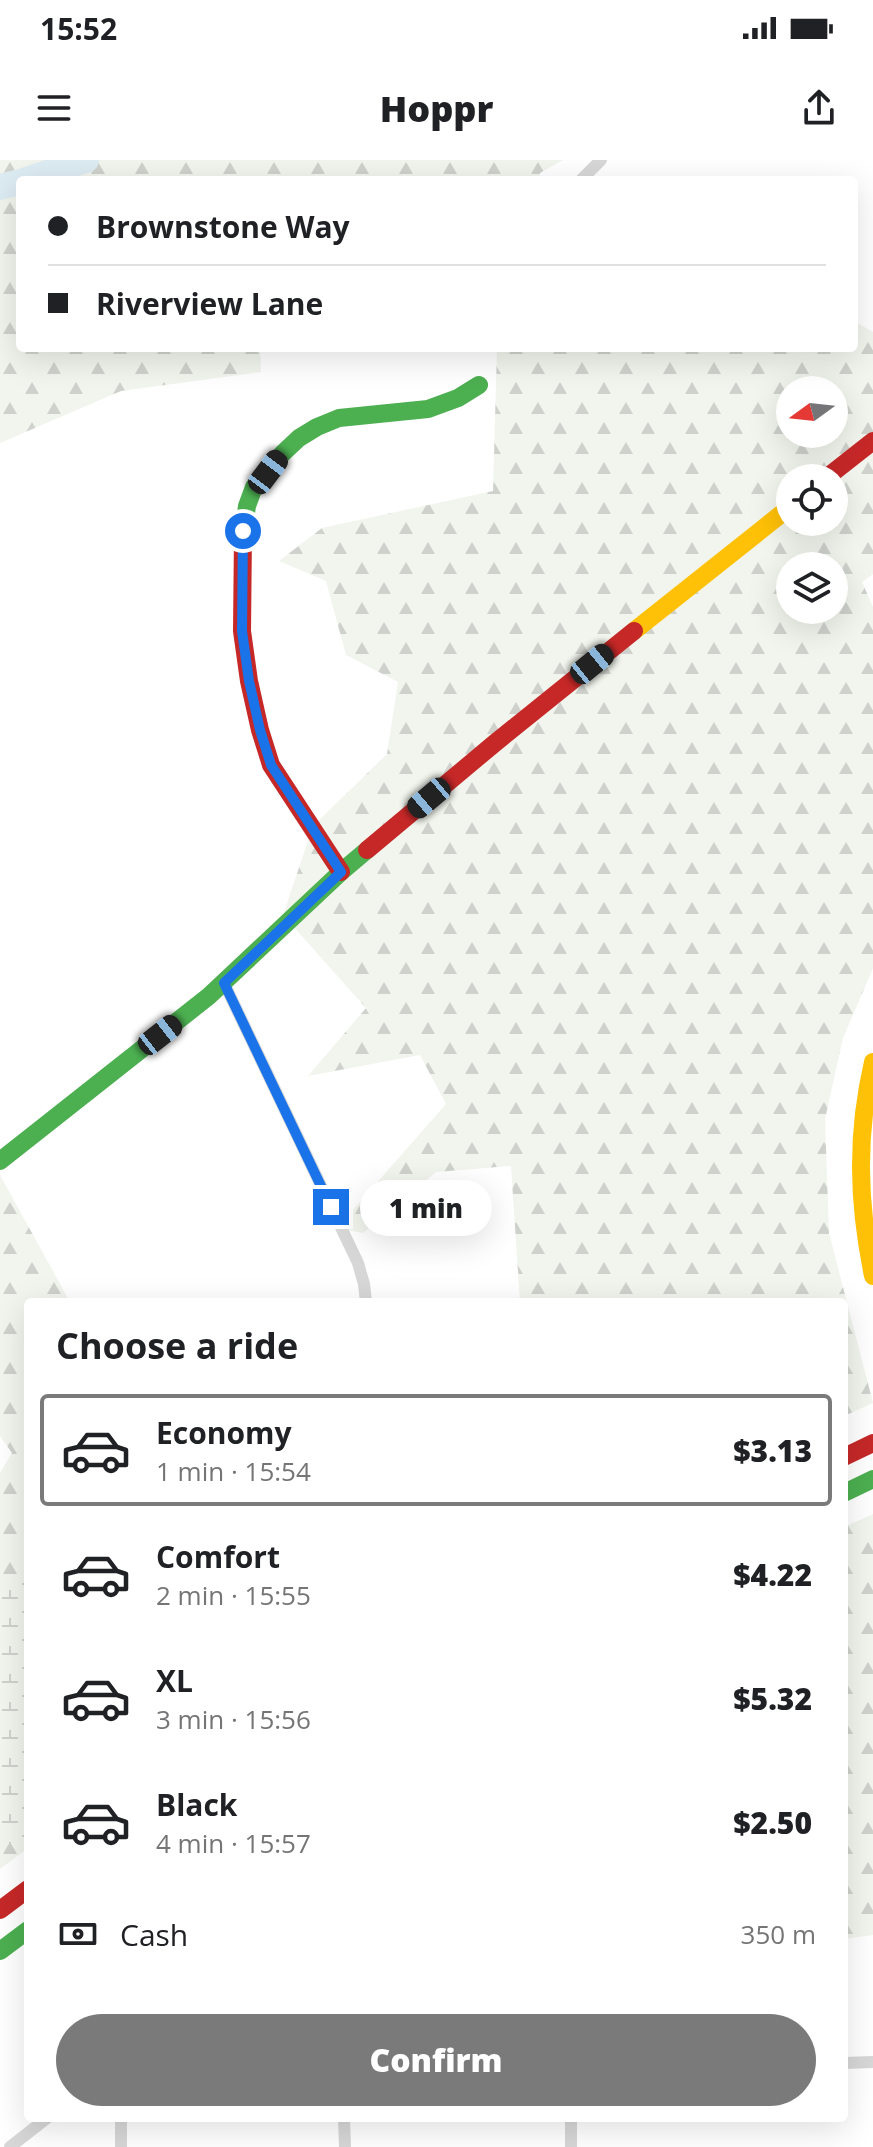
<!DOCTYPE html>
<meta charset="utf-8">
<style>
:root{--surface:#fff;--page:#f6f6f6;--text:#202124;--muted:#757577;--line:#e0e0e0;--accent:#7a7a7a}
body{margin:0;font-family:"Open Sans",sans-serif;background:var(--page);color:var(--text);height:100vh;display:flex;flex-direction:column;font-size:30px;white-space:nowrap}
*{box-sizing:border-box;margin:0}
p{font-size:26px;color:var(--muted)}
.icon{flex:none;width:44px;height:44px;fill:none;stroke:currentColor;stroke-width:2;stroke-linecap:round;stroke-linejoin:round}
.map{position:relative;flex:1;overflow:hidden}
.sheet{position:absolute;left:24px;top:1138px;width:824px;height:824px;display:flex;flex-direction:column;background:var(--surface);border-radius:8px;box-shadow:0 8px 32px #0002}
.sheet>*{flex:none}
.banner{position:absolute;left:16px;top:16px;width:842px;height:176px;border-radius:8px;box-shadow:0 8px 32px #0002;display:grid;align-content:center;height:176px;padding:0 32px;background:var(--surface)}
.needle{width:52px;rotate:255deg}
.controls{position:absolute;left:776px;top:216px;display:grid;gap:16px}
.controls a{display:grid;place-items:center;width:72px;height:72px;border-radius:50%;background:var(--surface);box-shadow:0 8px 32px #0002;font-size:40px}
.end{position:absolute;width:36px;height:36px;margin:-18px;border:10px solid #1a73e8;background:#fff;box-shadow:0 0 0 4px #fff}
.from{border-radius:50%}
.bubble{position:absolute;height:56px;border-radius:28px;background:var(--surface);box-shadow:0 8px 32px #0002;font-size:26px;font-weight:800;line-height:56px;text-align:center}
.car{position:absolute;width:24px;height:48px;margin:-24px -12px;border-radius:10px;box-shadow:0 0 6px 2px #0007;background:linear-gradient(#222 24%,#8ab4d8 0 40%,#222 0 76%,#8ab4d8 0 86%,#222 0)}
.banner b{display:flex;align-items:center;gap:28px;height:76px;font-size:30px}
.banner b+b{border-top:2px solid var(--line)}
.banner i{width:20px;height:20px;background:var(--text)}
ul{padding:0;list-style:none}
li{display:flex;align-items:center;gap:24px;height:112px;margin:0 16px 12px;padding:0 16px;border:4px solid transparent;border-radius:8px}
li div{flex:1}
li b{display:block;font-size:30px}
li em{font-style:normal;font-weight:800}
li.selected{border-color:var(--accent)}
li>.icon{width:72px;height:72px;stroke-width:1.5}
h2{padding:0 32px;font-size:36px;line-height:96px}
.pay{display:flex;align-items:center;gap:20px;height:88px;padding:0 32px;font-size:30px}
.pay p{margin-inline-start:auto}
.button{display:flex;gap:16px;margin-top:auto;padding:16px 32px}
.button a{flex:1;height:92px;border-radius:48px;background:var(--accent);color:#fff;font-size:32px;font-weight:800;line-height:92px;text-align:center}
.status{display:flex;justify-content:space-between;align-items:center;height:56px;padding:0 40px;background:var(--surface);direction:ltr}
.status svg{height:22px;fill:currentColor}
header{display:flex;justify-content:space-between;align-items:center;height:104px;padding:0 32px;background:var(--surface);font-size:36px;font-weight:800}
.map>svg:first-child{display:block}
.forest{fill:url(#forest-firs);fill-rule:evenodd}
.wetland{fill:url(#wetland-marsh)}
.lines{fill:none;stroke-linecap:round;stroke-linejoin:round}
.river{stroke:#ddebf3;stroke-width:26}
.street{stroke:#d7d7d7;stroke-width:12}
.fast{stroke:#4caf50;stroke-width:18}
.slow{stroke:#ffc107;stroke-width:18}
.jam{stroke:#c62828;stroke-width:18}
.route{stroke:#1a73e8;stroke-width:10}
</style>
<div class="status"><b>15:52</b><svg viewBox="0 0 49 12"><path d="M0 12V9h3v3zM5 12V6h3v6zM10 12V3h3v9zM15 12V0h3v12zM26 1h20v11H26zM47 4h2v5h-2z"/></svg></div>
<header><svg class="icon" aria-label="menu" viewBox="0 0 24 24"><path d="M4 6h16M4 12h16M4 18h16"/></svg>Hoppr<svg class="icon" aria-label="share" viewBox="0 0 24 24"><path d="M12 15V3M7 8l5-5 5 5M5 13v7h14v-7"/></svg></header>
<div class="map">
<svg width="873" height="1987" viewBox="0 0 873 1987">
<defs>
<pattern id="forest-firs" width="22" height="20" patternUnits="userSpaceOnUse" patternTransform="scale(2)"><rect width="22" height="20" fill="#f1f5ed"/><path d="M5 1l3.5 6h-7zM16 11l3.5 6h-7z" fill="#cfd2cc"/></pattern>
<pattern id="wetland-marsh" width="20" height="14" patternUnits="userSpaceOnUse" patternTransform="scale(2)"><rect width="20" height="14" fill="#f1f5ed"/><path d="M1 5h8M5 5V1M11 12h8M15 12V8" fill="none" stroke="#cfd2cc"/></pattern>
</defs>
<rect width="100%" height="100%" fill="#fff"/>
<g class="forest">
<path d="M0 0H563L540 13V20H20V188H260L261 212 121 231 0 283Z"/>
<path d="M854 161 873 172V414L862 422 873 447V808L843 878 825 959 829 1073 873 1243 844 1256V1142H520L511 1006 436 1012 363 1073 337 1068 446 944 420 895 308 916 366 848 283 755 313 666 387 594 398 522 346 495 326 421 279 401 322 368 493 331 497 188H854ZM790 230H834V274H790ZM790 318H834V362H790ZM790 406H834V450H790Z"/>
<path d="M0 1015 70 1142H28V1688L0 1709V1313L12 1293 0 1276Z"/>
<path d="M873 1354V1775L844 1779V1367Z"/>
</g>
<path class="wetland" d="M28 1403V1675L0 1688V1432Z"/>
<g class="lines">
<g class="river">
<path d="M26 20 86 0"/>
<path d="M0 27 20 22"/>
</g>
<g class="street">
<path d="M581 20 601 0"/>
<path d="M224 823 358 1103 364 1124 366 1142"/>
<path d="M844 1903 873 1902"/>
<path d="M121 1958V1987"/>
<path d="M344 1958 345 1987"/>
<path d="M571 1958V1987"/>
<path d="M10 1987 47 1958"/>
</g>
<g class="fast">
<path d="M243 374 247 346 254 327 283 293 299 278 317 267 339 258 428 249 458 238 479 225"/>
<path d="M0 1001 209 836 341 712 367 690"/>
<path d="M844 1333 873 1319"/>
<path d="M0 1791 28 1770"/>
</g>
<g class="slow">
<path d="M634 471 790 347"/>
<path d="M873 902C856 975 858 1043 873 1116"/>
</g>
<g class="jam">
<path d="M826 318 873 281"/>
<path d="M243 374 242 471 249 521 260 570 271 605 341 712"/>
<path d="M367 690 495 583 634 471"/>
<path d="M844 1297 873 1283"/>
<path d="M0 1750 28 1729"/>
</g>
</g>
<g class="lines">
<path class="route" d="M243 371 242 471 249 521 260 570 271 605 341 712 224 823 331 1047"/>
</g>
</svg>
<div class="controls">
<a><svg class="needle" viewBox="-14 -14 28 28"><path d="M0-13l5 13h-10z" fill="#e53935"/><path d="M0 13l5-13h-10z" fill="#757577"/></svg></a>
<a><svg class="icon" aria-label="locate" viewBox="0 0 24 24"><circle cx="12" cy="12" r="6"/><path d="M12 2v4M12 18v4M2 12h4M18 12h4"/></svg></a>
<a><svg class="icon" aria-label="layers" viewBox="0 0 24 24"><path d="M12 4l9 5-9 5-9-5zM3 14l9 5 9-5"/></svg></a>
</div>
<i class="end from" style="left:243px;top:371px"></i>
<i class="end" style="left:331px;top:1047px"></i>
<div class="bubble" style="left:360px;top:1020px;width:132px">1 min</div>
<i class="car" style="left:268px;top:312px;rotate:37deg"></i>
<i class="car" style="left:592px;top:504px;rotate:51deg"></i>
<i class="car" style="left:429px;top:638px;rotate:230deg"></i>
<i class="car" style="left:160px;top:875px;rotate:52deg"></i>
<div class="banner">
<b><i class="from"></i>Brownstone Way</b>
<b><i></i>Riverview Lane</b>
</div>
<section class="sheet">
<h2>Choose a ride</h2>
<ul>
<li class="selected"><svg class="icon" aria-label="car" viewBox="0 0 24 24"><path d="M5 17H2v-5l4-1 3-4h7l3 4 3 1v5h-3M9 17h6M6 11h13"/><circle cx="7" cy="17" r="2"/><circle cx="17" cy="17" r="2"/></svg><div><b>Economy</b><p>1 min · 15:54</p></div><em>$3.13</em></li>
<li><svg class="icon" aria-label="car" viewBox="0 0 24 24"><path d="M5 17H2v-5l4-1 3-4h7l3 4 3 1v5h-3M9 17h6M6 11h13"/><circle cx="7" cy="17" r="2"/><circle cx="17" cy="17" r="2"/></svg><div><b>Comfort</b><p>2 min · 15:55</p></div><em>$4.22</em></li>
<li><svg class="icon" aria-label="car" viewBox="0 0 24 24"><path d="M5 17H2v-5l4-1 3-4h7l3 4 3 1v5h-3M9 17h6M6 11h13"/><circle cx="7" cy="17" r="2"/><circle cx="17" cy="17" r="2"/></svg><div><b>XL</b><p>3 min · 15:56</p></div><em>$5.32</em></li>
<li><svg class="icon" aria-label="car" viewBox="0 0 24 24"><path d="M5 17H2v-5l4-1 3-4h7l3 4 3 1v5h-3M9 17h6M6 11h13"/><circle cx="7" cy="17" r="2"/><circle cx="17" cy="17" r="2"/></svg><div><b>Black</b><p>4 min · 15:57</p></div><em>$2.50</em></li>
</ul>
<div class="pay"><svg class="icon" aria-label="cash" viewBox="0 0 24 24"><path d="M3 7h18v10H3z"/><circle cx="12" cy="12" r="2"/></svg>Cash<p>350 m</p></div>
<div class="button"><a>Confirm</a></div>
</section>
</div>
